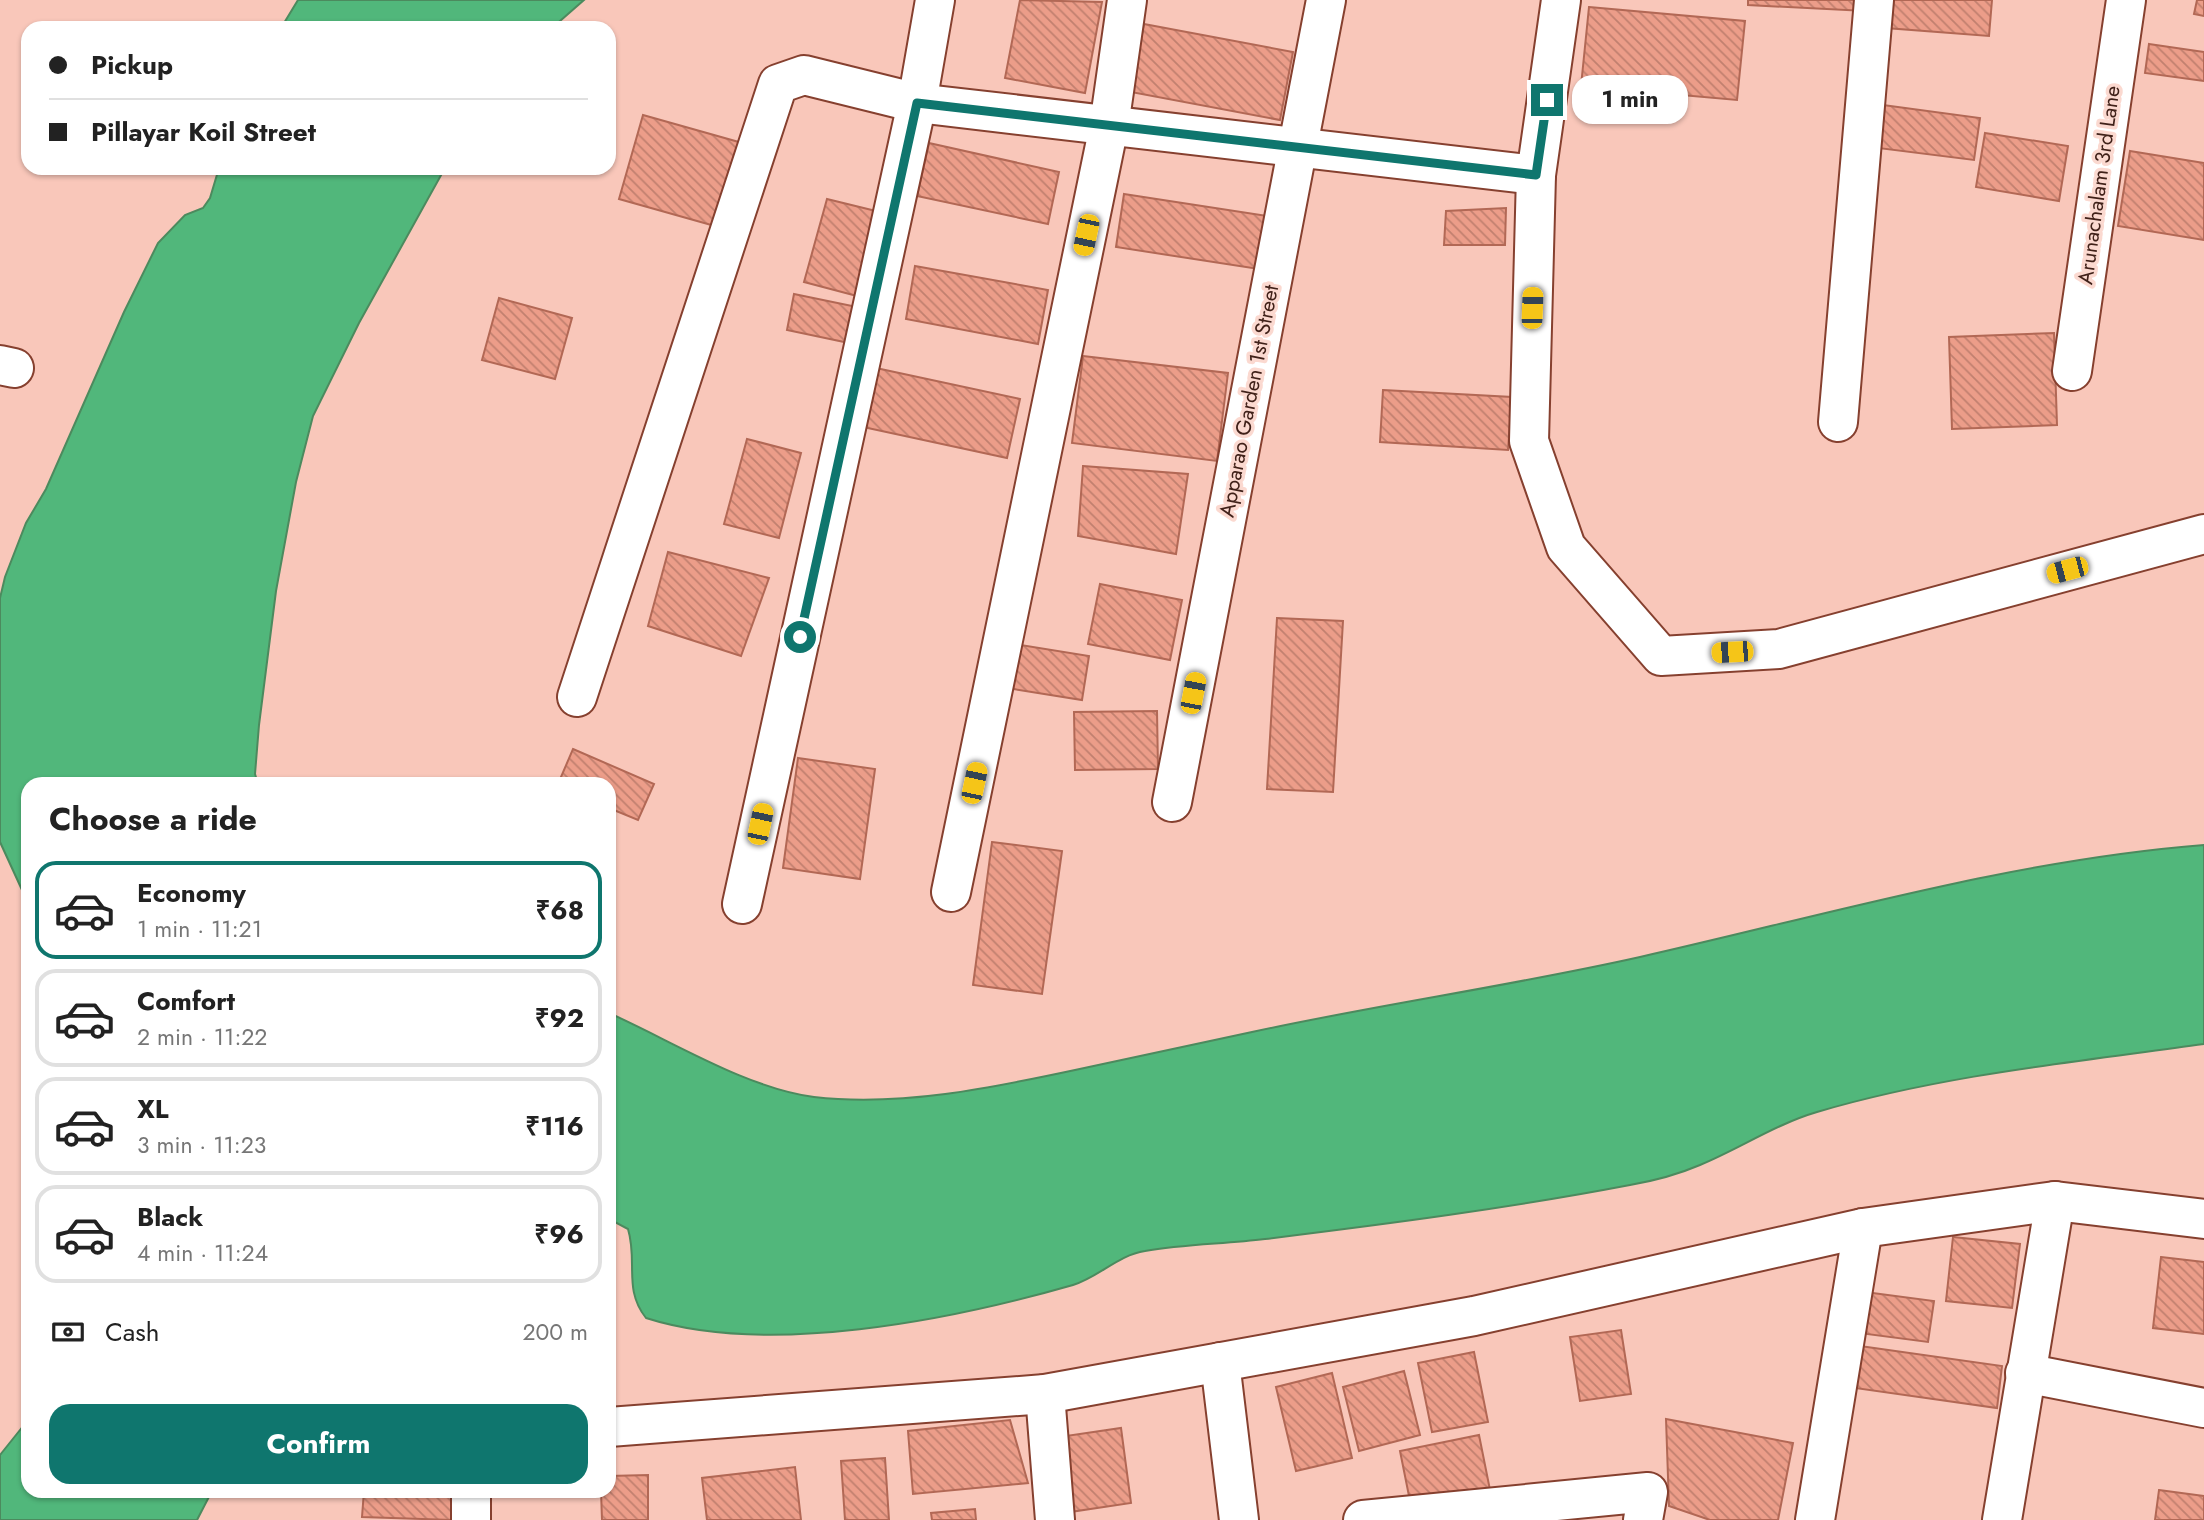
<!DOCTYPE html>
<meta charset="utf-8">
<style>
:root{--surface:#fff;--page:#f6f6f6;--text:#222;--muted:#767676;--line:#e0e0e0;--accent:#0f766e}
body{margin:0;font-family:Jost,sans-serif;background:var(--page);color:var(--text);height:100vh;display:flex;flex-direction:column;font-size:26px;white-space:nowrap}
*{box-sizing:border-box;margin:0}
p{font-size:23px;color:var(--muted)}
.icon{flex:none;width:38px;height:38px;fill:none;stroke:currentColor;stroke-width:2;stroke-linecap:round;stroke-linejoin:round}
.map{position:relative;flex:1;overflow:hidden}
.sheet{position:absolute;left:21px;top:777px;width:595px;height:721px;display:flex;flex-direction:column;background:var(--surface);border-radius:21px;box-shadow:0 2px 5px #0004}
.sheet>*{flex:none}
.guide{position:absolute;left:21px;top:21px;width:595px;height:154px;border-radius:21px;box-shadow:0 2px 5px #0004;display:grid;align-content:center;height:154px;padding:0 28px;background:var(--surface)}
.end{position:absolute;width:32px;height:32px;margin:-16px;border:9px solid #0f766e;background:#fff;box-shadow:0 0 0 4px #fff}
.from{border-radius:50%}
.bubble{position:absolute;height:49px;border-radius:21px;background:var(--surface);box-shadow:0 2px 5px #0004;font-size:23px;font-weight:700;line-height:49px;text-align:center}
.car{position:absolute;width:21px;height:42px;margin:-21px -10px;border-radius:9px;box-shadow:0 0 5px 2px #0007;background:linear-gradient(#f5c518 24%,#345 0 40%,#f5c518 0 76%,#345 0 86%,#f5c518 0)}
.guide b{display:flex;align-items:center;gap:24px;height:66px;font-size:26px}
.guide b+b{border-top:2px solid var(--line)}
.guide i{width:18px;height:18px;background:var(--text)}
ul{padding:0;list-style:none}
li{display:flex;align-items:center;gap:21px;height:98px;margin:0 14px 10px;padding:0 14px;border:4px solid var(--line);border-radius:21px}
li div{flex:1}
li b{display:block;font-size:26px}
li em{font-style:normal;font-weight:700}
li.selected{border-color:var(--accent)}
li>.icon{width:63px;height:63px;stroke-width:1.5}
h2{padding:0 28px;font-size:32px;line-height:84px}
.pay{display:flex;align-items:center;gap:18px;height:77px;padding:0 28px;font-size:26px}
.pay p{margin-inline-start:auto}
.cta{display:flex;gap:14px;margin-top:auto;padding:14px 28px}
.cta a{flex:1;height:80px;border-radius:21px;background:var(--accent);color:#fff;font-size:28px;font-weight:700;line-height:80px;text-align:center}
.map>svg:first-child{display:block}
.water{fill:#51b77b;stroke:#4c8a5e;stroke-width:2}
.building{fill:url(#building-back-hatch);stroke:#b26855;stroke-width:2}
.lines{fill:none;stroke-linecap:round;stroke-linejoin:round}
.minor-casing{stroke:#86402f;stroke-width:42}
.minor{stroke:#fff;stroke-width:38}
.route{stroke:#0f766e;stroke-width:9}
.labels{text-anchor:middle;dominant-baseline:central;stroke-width:7;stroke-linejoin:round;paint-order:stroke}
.street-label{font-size:21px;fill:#402119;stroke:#fbd9d0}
</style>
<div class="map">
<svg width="2204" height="1520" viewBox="0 0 2204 1520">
<defs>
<pattern id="building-back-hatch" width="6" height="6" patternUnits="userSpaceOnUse" patternTransform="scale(1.75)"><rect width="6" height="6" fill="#ec9d89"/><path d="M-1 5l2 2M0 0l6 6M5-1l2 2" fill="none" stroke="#c1806f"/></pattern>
</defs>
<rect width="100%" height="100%" fill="#f9c7ba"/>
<g class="water">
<path d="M298 0H584L552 28H281Z"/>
<path d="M219 168H445L359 323 313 416 296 482 276 591 259 725 255 774 258 784H28V903L0 842V598L5 577 26 523 46 489 124 312 158 243 185 215 203 208 210 198Z"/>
<path d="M2204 845V1044C2075 1062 1942 1075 1817 1112 1776 1124 1739 1149 1700 1165 1679 1174 1653 1181 1630 1185 1510 1208 1387 1224 1265 1239 1225 1244 1184 1244 1145 1251 1118 1255 1099 1277 1073 1285 951 1320 768 1357 646 1318 623 1289 638 1262 628 1229L609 1219V1013C672 1041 746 1088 814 1097 900 1107 991 1088 1075 1070 1134 1057 1193 1045 1252 1032 1381 1004 1511 986 1640 957 1826 915 2013 860 2204 845Z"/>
<path d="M28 1420V1491H212L197 1520H0V1455Z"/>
</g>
<g class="building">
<path d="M1020 0 1102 2 1085 93 1005 78Z"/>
<path d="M1748 0H1865V11L1748 5Z"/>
<path d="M1888 0H1992L1989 36 1886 28Z"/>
<path d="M2197 0H2204V16L2194 14Z"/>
<path d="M1589 7 1745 21 1737 100 1581 86Z"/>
<path d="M1144 24 1293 52 1280 120 1131 92Z"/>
<path d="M2149 44 2204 52V81L2145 73Z"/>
<path d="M1883 105 1980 118 1974 160 1878 148Z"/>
<path d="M643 115 753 146 729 230 619 199Z"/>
<path d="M1985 133 2068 146 2059 201 1976 187Z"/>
<path d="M929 143 1059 172 1048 224 917 196Z"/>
<path d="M2130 151 2204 163V240L2118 226Z"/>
<path d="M1124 194 1280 218 1272 271 1116 247Z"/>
<path d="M827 199 880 212 857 296 804 282Z"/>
<path d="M1506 208 1505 245H1444L1446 211Z"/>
<path d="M915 266 1048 290 1038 344 906 319Z"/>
<path d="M794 294 857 307 849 343 787 330Z"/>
<path d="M499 298 572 318 555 379 482 360Z"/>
<path d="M2054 333 2057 425 1952 429 1949 337Z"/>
<path d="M1083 356 1228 373 1217 461 1072 443Z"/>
<path d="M876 368 1020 399 1007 458 863 427Z"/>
<path d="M1383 390 1512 397 1508 450 1380 442Z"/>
<path d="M747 439 801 453 779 538 724 524Z"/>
<path d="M1083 466 1188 474 1176 554 1078 536Z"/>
<path d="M668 552 769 578 741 656 648 626Z"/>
<path d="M1100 584 1182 600 1170 660 1088 644Z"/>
<path d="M1277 618 1343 621 1333 792 1267 789Z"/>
<path d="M1014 644 1089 656 1082 700 1007 688Z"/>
<path d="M1157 711 1158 769 1075 770 1074 712Z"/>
<path d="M573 749 654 784 638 820 609 808V784H558Z"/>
<path d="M798 758 875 769 860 879 783 868Z"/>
<path d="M992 842 1062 851 1042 994 973 985Z"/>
<path d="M1953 1237 2020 1244 2012 1308 1946 1301Z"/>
<path d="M2161 1257 2204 1262V1334L2153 1328Z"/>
<path d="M1865 1292 1934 1301 1928 1342 1859 1333Z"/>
<path d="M1621 1330 1631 1394 1580 1401 1570 1337Z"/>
<path d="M1860 1346 2002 1366 1997 1408 1855 1388Z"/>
<path d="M1474 1352 1488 1422 1432 1432 1418 1363Z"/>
<path d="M1404 1371 1420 1435 1359 1451 1343 1387Z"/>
<path d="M1332 1373 1352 1458 1296 1471 1276 1387Z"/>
<path d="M1666 1419 1793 1443 1778 1520H1710L1669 1506Z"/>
<path d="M1010 1420 1028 1483 913 1494 908 1431Z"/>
<path d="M1121 1428 1131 1503 1070 1512 1059 1437Z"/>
<path d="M1479 1435 1491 1495 1412 1511 1400 1451Z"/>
<path d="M885 1458 889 1520H845L841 1461Z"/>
<path d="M795 1467 801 1520H707L702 1478Z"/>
<path d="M648 1475V1520H602L601 1491H609V1476Z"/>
<path d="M2159 1490 2204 1496V1520H2155Z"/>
<path d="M364 1491H455L452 1520 362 1517Z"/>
<path d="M975 1509 976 1520H932L931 1513Z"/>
</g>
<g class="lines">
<defs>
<g id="minor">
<path d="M1561 0 1536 175 1529 441 1566 547 1661 656 1779 649 2204 534"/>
<path d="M0 365 14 368"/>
<path d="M2072 371 2126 0"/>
<path d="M1838 422 1874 0"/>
<path d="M577 697 778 84 804 75 917 103 1536 175"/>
<path d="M1172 802 1326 0"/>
<path d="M951 892 1109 126 1127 0"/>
<path d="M742 904 917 103 935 0"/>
<path d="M1220 1362 1239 1520"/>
<path d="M2025 1373 2204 1408"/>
<path d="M1045 1394 1055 1520"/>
<path d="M609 1427 1045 1394 1474 1316 1863 1228 2055 1201 2204 1219"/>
<path d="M471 1491V1520"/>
<path d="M1363 1520 1648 1492 1643 1520"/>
<path d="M1815 1520 1863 1228"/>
<path d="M2002 1520 2055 1201"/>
</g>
</defs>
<use href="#minor" class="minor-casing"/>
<use href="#minor" class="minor"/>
</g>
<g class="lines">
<path class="route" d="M800 637 917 103 1536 175 1547 100"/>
</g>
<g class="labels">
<g class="street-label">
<text transform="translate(2099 185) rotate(-82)">Arunachalam 3rd Lane</text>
<text transform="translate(1249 401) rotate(-79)">Apparao Garden 1st Street</text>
</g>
</g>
</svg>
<i class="end from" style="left:800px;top:637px"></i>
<i class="end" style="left:1547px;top:100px"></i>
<div class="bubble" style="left:1572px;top:75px;width:116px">1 min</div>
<i class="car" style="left:1086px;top:235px;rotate:192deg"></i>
<i class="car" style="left:1532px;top:308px;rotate:2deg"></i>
<i class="car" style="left:2067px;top:570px;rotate:255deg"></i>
<i class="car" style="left:1732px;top:652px;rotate:267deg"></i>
<i class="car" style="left:1193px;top:693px;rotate:11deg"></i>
<i class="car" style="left:974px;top:783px;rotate:12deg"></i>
<i class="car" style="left:760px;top:824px;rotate:12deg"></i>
<div class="guide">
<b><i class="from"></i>Pickup</b>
<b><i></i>Pillayar Koil Street</b>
</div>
<section class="sheet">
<h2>Choose a ride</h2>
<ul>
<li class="selected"><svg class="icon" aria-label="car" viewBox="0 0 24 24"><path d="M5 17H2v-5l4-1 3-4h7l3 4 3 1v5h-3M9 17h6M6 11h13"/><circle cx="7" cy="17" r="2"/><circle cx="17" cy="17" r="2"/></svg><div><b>Economy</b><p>1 min · 11:21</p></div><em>₹68</em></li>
<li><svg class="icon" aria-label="car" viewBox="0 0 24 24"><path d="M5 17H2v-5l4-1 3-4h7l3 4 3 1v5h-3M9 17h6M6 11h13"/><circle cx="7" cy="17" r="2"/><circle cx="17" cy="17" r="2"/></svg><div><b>Comfort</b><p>2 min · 11:22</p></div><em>₹92</em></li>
<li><svg class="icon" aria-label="car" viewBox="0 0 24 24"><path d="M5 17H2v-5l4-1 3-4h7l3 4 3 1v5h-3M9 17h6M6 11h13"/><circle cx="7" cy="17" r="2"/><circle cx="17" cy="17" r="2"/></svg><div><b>XL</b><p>3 min · 11:23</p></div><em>₹116</em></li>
<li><svg class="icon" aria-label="car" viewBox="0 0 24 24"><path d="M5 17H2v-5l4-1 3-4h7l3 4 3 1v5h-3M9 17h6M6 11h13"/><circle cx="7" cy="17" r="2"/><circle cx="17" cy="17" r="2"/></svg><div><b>Black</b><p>4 min · 11:24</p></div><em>₹96</em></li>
</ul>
<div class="pay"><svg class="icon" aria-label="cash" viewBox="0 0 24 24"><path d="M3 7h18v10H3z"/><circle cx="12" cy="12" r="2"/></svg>Cash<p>200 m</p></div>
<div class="cta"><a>Confirm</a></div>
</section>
</div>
